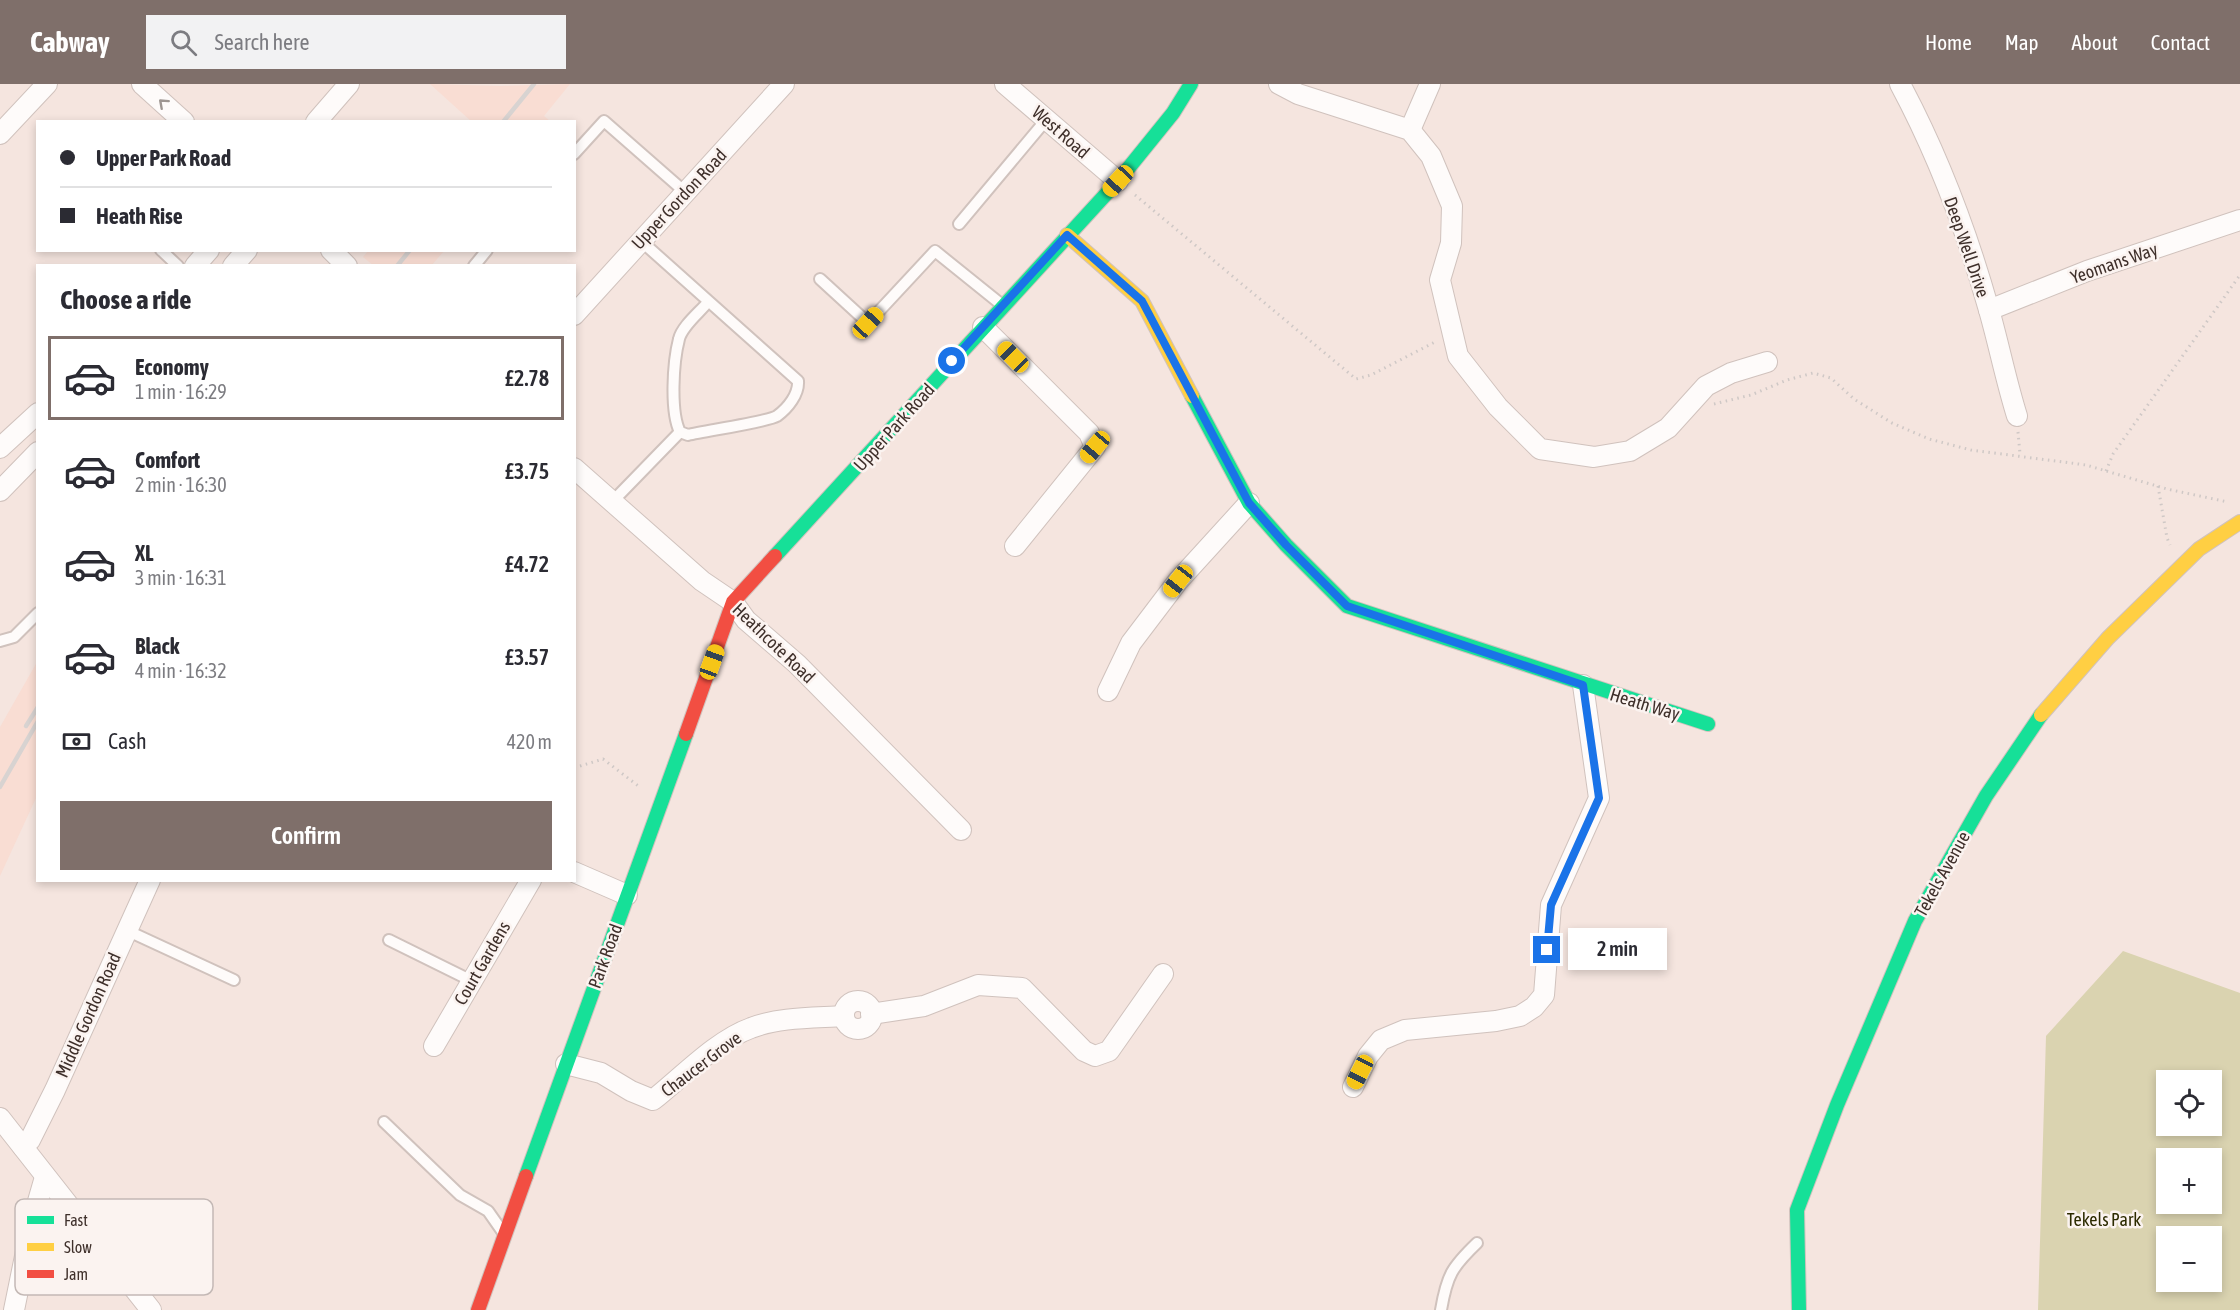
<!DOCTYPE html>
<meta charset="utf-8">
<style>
:root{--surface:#fff;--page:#f2f2f3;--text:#2b2b33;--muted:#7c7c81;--line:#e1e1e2;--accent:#7f6f6a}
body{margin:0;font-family:"Asap Condensed",sans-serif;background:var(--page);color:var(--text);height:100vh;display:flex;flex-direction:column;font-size:22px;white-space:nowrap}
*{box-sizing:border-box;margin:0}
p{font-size:20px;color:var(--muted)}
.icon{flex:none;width:33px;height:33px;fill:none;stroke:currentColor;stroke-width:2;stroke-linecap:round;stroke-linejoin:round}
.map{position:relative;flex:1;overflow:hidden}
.side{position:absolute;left:36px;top:180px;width:540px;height:618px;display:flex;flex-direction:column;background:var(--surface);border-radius:0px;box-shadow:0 3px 9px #0003}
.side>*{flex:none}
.hud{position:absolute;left:36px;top:36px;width:540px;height:132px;border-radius:0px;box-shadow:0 3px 9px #0003;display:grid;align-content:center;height:132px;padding:0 24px;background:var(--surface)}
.controls{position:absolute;left:2156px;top:986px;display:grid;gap:12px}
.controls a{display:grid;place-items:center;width:66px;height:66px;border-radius:0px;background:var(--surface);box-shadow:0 3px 9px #0003;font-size:30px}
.end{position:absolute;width:27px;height:27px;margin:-14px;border:8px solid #1a73e8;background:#fff;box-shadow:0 0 0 3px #fff}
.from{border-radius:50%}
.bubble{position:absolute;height:42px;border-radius:0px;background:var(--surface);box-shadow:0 3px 9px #0003;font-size:20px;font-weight:600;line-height:42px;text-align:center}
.car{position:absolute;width:18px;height:36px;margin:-18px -9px;border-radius:8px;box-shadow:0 0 4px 2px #0007;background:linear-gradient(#f5c518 24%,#345 0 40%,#f5c518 0 76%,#345 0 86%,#f5c518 0)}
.hud b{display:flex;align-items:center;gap:21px;height:57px;font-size:22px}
.hud b+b{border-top:2px solid var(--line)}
.hud i{width:15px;height:15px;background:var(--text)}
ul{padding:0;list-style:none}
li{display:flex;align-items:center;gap:18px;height:84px;margin:0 12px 9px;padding:0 12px;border:3px solid transparent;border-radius:0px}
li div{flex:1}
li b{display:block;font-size:22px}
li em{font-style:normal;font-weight:600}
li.on{border-color:var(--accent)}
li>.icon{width:54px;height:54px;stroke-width:1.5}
h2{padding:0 24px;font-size:27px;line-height:72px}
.pay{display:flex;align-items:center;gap:15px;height:66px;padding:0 24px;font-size:22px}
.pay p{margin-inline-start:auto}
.button{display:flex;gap:12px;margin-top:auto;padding:12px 24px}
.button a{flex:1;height:69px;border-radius:0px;background:var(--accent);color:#fff;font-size:24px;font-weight:600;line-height:69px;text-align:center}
header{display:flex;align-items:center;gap:36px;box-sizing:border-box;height:84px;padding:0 30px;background:var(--accent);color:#fff}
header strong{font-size:28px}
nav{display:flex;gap:33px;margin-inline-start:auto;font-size:21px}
.search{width:420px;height:54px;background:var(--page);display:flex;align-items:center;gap:15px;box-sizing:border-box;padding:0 21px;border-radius:0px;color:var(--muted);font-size:22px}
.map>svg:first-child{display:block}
.built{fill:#f9ddd3}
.green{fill:#dad3b0;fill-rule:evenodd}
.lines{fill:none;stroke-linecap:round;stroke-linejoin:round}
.lane-casing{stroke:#d0c2bd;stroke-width:14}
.street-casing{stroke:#d0c2bd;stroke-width:22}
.fast-casing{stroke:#d0c2bd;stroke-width:16}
.slow-casing{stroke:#d0c2bd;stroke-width:16}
.jam-casing{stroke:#d0c2bd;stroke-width:16}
.path{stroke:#cfc8c6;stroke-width:3;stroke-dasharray:1.5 4.5;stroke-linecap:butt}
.lane{stroke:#fefbfa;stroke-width:10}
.street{stroke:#fefbfa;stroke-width:20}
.fast{stroke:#16e098;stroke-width:14}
.slow{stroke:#ffcf43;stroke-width:14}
.jam{stroke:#f24e42;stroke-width:14}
.rail{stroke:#d8d3d1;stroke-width:4.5}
.oneway{stroke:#9e9692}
.route{stroke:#1a73e8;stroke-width:8}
.labels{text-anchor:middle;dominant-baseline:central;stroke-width:5;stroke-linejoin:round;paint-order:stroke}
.street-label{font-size:18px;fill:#3f302b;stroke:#fbf3f0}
.park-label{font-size:18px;fill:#2c2b00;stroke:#fbf3f0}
.key{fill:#fbf3f0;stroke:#c3b8b5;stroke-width:1.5}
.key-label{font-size:16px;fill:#3f302b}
</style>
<header>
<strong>Cabway</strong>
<div class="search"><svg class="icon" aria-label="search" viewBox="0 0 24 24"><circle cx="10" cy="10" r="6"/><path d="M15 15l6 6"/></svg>Search here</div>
<nav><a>Home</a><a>Map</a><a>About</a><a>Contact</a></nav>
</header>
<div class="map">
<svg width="2240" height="1226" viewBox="0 0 2240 1226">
<rect width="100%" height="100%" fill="#f5e5df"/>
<g class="built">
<path d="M430 0 500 2 570 0 544 32 550 37 472 38Z"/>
<path d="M368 167V166L444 167 431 182 373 181 363 173Z"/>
<path d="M37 578V712L0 792V643Z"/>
</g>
<path class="green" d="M2123 867 2240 909V1226H2038L2046 952ZM2166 996H2211V1041H2166ZM2166 1074H2211V1119H2166ZM2166 1152H2211V1197H2166Z"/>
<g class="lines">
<defs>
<g id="lane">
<path d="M574 70 604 37 685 108"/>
<path d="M959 140 1046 36"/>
<path d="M640 156 798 297C799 310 788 324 777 332 767 338 704 347 688 351L680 348C670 328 673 278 679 255 682 242 700 228 708 218"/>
<path d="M161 166 178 182"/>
<path d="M474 182 487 166"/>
<path d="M820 195 868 239 935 167 1002 221"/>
<path d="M612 418 680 348"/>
<path d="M0 557 14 553 38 529"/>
<path d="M126 846 234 896"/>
<path d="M389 856 472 897"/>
<path d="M384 1038 460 1111 488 1127 502 1147"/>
<path d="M1441 1226C1447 1191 1452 1183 1477 1159"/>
</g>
<g id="street">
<path d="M142 0 184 38"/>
<path d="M1005 0 1118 97"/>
<path d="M1279 0 1298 10 1410 46 1431 72 1452 122 1451 159 1440 196 1458 272 1498 323 1540 365 1594 373 1630 367 1668 344 1706 302 1731 289 1767 278"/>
<path d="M1900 0C1938 71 1967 148 1989 226 1999 261 2006 297 2017 332"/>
<path d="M316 38 349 0"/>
<path d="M1410 46 1430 0"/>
<path d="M0 50 47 0"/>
<path d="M331 166 347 182"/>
<path d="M195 182 209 166"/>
<path d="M233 182 247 166"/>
<path d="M1989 226 2087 187 2240 136"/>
<path d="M574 231 784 0"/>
<path d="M983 243 1089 349 1095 363 1015 462"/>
<path d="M0 364 38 329"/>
<path d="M574 384 702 497 733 518 746 536 797 580 961 746"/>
<path d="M0 407 38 368"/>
<path d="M1108 607 1131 559 1178 497 1249 419"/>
<path d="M574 788 627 811"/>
<circle cx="858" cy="931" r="14"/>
<path d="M871 930 924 922 978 901 1022 904 1084 967 1095 972 1109 967 1163 890"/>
<path d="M434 962 531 796"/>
<path d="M566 980 601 989 631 1007 653 1016C682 993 717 956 751 944 779 933 814 934 844 932"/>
<path d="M1353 1003 1368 972 1381 956 1405 946 1496 937 1520 932 1534 923 1544 911 1551 821 1599 714 1583 601"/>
<path d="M0 1034 151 1226"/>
<path d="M23 1063 30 1056 55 1006 150 796"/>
<path d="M14 1226 32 1138 45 1093"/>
</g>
<g id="fast">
<path d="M1192 312 1249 419 1286 461 1347 522 1708 640"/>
<path d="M775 472 1118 97 1173 29 1191 0"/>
<path d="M526 1092 686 650"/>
<path d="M1799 1226 1797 1126 1837 1021 1915 837 1986 712 2041 631"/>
</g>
<g id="slow">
<path d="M1067 151 1142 217 1192 312"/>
<path d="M2041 631 2108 554 2199 465 2240 438"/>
</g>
<g id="jam">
<path d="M686 650 733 518 775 472"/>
<path d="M478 1226 526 1092"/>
</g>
</defs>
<use href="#lane" class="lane-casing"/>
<use href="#street" class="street-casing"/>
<use href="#fast" class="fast-casing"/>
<use href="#slow" class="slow-casing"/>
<use href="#jam" class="jam-casing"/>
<g class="path">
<path d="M1135 111 1356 295 1371 291 1435 258"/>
<path d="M1714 320 1751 311 1787 296 1813 289 1831 294 1854 315 1892 339 1929 355 1971 366 2086 381 2167 405 2228 418"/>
<path d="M2018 348 2020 370"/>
<path d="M2106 387 2113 370 2240 191"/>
<path d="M2158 402 2167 454 2170 461"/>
<path d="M580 682 603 675 641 704"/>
</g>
<use href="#lane" class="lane"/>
<use href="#street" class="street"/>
<use href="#fast" class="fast"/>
<use href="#slow" class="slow"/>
<use href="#jam" class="jam"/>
<g class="rail">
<path d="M503 38 534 0"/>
<path d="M397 182 410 166"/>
<path d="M26 642 38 623"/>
<path d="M0 703 38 637"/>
</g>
</g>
<defs><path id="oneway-chevron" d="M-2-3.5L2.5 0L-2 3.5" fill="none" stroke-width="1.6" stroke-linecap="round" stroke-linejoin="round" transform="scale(1.5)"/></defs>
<use class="oneway" href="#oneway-chevron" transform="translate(163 19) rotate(-138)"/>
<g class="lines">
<path class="route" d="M952 277 1067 151 1142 217 1249 419 1286 461 1347 522 1583 601 1599 714 1551 821 1547 866"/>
</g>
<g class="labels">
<g class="street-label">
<text transform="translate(1061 48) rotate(41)">West Road</text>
<text transform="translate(679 115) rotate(-47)">Upper Gordon Road</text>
<text transform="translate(1967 163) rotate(71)">Deep Well Drive</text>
<text transform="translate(2114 179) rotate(-19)">Yeomans Way</text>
<text transform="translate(894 343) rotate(-48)">Upper Park Road</text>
<text transform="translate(774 559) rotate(44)">Heathcote Road</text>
<text transform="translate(1645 620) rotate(17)">Heath Way</text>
<text transform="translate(1942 790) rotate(-61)">Tekels Avenue</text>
<text transform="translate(605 872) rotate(-70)">Park Road</text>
<text transform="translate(482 879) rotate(-60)">Court Gardens</text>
<text transform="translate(88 931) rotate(-66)">Middle Gordon Road</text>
<text transform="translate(701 980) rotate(-37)">Chaucer Grove</text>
</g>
<g class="park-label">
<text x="2104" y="1135">Tekels Park</text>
</g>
</g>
<rect x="15" y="1115" width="198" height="96" rx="9" class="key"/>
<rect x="27" y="1132" width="27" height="8" fill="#16e098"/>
<rect x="27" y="1159" width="27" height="8" fill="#ffcf43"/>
<rect x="27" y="1186" width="27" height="8" fill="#f24e42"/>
<g class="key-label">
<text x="64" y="1142">Fast</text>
<text x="64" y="1169">Slow</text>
<text x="64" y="1196">Jam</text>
</g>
</svg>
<div class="controls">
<a><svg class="icon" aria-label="locate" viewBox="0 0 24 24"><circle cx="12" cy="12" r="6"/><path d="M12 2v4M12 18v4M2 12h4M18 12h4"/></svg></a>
<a>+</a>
<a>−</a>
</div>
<i class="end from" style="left:952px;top:277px"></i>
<i class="end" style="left:1547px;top:866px"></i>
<div class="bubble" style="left:1568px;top:844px;width:99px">2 min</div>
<i class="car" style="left:1118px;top:97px;rotate:223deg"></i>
<i class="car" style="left:868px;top:239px;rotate:43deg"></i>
<i class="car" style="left:1013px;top:273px;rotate:315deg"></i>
<i class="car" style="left:1095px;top:363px;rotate:220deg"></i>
<i class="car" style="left:1178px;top:497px;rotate:218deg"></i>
<i class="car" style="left:712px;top:578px;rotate:20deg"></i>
<i class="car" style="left:1360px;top:988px;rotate:207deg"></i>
<div class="hud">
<b><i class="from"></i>Upper Park Road</b>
<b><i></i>Heath Rise</b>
</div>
<section class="side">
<h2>Choose a ride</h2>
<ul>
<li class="on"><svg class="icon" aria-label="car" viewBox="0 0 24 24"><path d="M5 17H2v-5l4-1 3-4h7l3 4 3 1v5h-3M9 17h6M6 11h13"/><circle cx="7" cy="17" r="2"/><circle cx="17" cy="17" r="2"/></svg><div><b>Economy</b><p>1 min · 16:29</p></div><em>£2.78</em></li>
<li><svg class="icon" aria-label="car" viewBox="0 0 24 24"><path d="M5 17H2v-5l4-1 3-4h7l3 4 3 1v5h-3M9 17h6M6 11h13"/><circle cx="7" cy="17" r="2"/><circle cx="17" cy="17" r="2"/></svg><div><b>Comfort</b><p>2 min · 16:30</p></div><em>£3.75</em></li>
<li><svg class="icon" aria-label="car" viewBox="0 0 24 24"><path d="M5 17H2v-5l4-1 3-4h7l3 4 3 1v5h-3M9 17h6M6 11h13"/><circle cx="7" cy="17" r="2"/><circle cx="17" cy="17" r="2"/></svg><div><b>XL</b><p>3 min · 16:31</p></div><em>£4.72</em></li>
<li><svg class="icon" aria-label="car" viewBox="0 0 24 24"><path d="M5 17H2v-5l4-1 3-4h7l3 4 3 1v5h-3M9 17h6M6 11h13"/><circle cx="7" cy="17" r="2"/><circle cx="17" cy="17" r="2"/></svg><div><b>Black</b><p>4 min · 16:32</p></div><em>£3.57</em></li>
</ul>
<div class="pay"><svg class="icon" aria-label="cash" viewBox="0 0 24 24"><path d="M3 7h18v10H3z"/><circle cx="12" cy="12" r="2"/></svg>Cash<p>420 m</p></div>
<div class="button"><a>Confirm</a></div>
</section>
</div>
